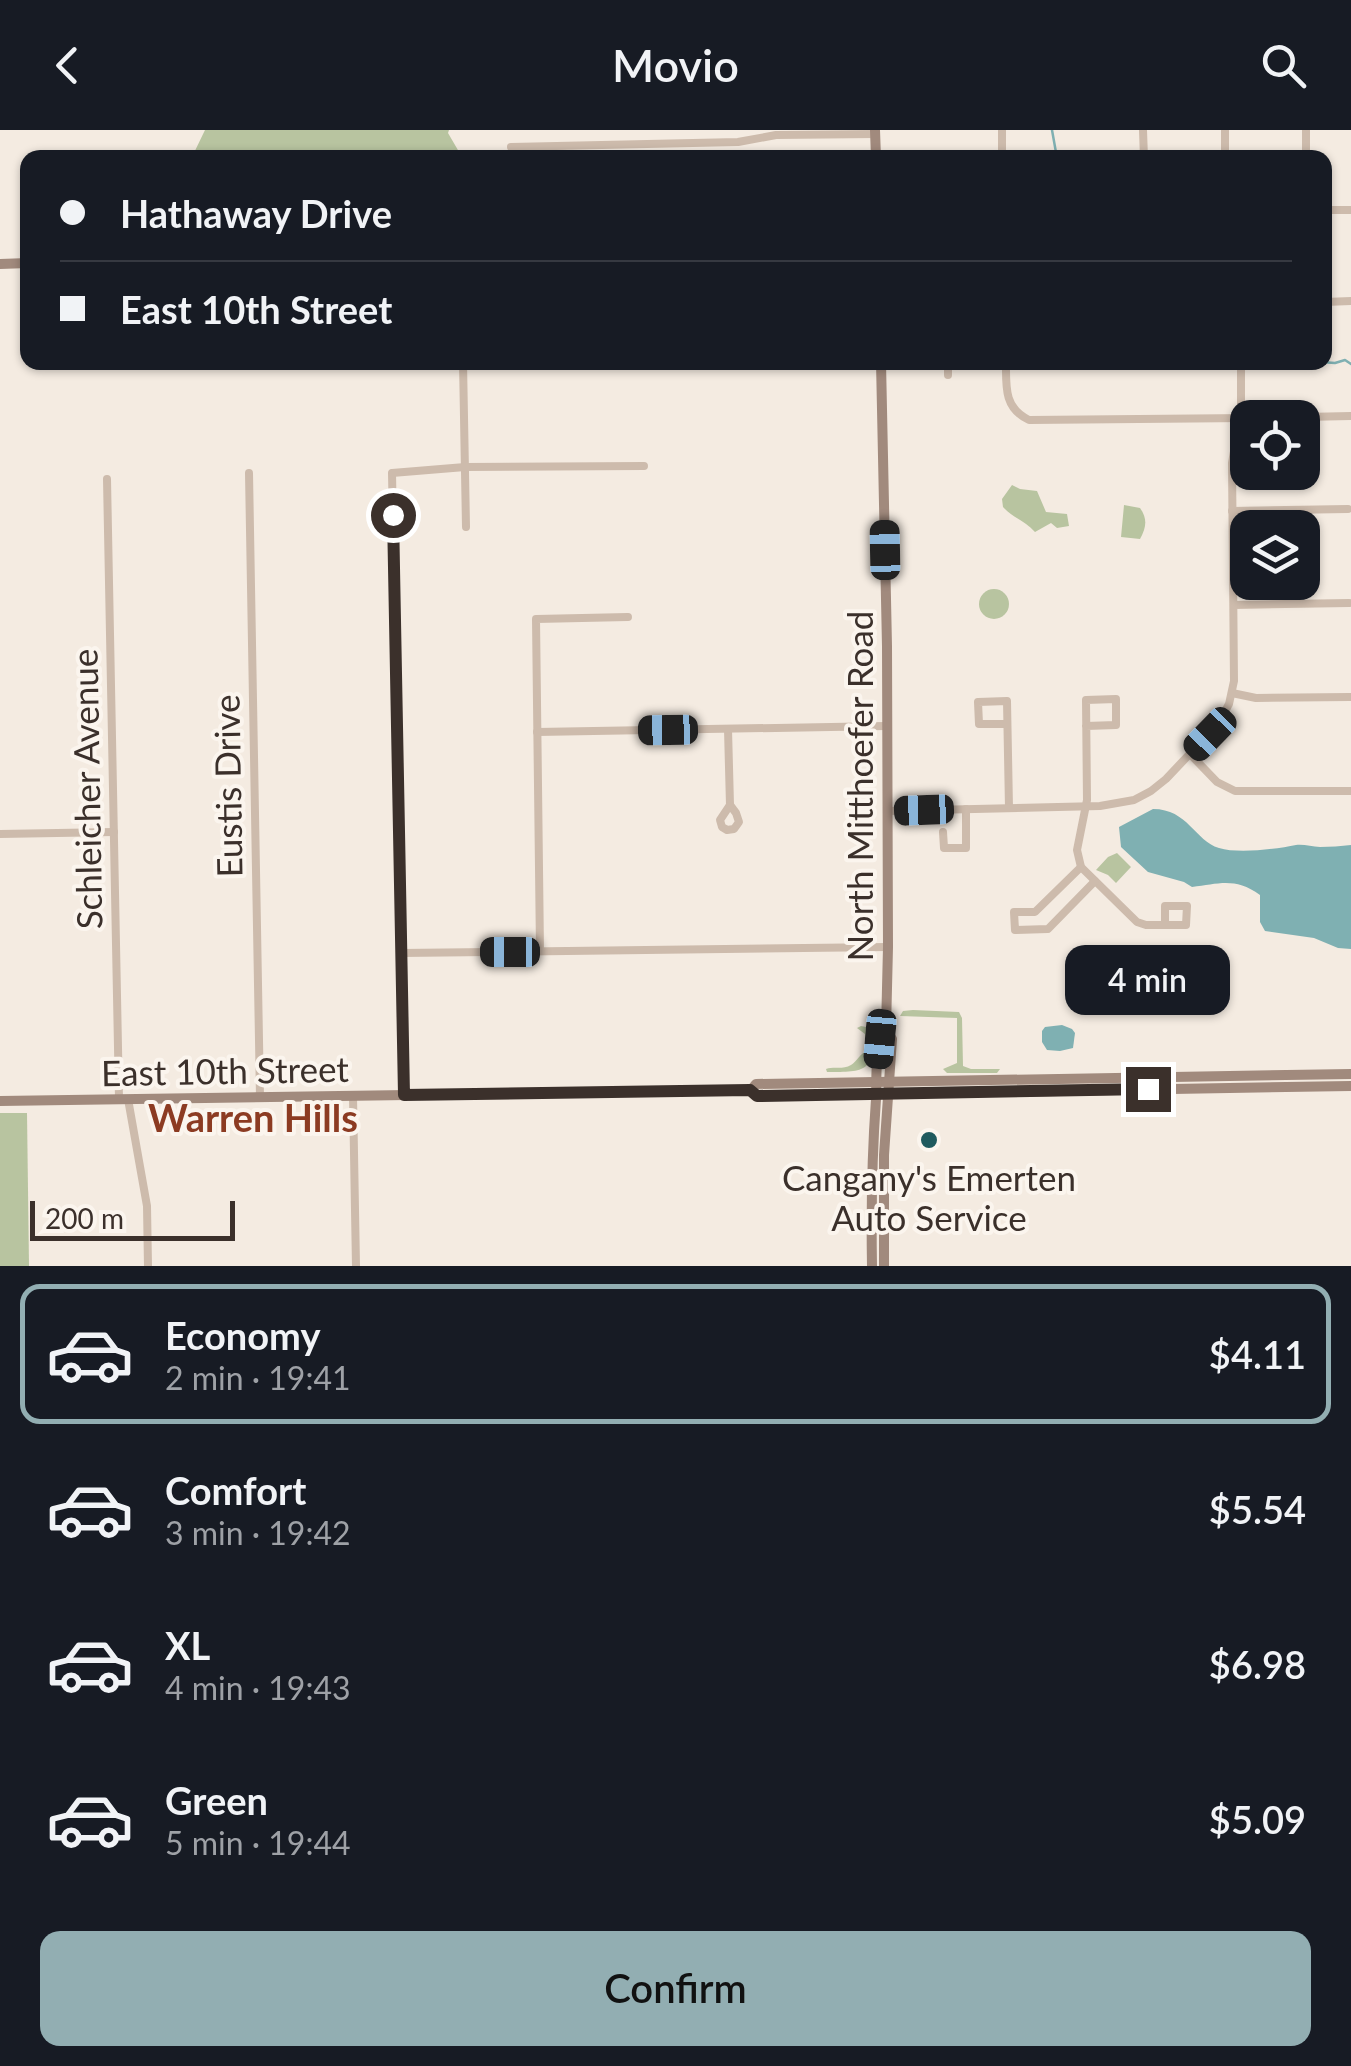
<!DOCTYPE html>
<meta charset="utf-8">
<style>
:root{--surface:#171b24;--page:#242831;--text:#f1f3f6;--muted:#9ea1a6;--line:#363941;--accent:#92aeb2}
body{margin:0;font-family:Lato,sans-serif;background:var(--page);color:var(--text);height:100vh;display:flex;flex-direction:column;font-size:38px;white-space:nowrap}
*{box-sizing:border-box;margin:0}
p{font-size:32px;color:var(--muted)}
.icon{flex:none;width:55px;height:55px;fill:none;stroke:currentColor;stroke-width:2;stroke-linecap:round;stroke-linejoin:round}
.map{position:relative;height:1136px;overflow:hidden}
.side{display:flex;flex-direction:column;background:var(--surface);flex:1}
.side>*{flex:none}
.hud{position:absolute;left:20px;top:20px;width:1312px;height:220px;border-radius:20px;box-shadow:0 2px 8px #0004;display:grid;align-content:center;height:220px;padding:0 40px;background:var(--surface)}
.buttons{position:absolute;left:1230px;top:270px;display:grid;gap:20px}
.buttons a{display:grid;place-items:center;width:90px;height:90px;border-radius:20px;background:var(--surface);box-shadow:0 2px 8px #0004;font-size:50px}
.scale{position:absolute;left:30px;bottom:25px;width:205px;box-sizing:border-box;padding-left:10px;border:5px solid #3b302b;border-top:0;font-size:28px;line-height:35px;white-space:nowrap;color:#3b302b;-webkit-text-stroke:8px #fbf5ee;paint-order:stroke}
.end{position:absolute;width:45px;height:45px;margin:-22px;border:12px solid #3b302b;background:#fff;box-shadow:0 0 0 5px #fff}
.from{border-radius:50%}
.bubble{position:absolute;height:70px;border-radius:20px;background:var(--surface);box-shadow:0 2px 8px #0004;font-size:32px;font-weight:600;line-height:70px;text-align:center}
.car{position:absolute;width:30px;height:60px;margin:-30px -15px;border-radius:12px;box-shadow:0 0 8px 2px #0007;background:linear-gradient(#222 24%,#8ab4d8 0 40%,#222 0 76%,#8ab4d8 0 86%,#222 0)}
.hud b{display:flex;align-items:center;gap:35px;height:95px;font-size:38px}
.hud b+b{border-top:2px solid var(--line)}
.hud i{width:25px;height:25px;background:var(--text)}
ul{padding:18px 0 0;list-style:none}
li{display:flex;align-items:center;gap:30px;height:140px;margin:0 20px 15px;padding:0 20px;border:5px solid transparent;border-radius:20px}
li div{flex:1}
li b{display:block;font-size:38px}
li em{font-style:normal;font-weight:600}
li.on{border-color:var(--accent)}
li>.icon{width:90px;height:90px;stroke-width:1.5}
.cta{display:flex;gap:20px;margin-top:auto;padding:20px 40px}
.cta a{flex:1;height:115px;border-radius:20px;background:var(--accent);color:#111;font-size:40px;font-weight:600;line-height:115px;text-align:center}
header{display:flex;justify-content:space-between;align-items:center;height:130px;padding:0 40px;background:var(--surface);font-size:45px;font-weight:600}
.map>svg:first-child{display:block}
.green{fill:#b8c4a0}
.water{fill:#7fb0b2}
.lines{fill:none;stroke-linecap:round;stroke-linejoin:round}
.stream{stroke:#7fb0b2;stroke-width:2.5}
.street{stroke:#cdbbac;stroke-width:8}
.secondary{stroke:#a18a7d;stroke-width:10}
.route{stroke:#3b302b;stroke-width:12}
.poi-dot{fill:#1f5a5e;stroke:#fbf5ee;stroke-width:4}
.labels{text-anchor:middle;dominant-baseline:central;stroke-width:8;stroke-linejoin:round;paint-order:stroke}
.street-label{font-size:35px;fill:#3b302b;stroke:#fbf5ee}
.poi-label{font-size:35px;fill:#3b302b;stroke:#fbf5ee}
.neighbourhood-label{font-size:38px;font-weight:bold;fill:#8c3b22;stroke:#fbf5ee}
</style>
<header><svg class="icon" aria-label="back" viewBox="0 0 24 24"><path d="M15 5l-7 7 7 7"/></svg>Movio<svg class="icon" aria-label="search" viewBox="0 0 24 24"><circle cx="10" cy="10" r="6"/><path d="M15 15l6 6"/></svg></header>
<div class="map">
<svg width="1351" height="1136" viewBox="0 0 1351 1136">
<rect width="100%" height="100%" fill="#f4ebe1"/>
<g class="green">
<path d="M205 0H449L448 3 462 27H192Z"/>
<path d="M1012 355 1020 359 1037 361 1046 382 1067 384 1069 396 1057 398 1051 393 1035 402C1025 391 1013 388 1003 377L1002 369Z"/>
<path d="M1124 375 1140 378C1148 389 1146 398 1140 409L1121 407Z"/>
<circle cx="994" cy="474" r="15"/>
<path d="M1117 723 1131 737 1116 753 1108 745 1096 740 1108 727Z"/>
<path d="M913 880 959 882 962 888 963 936 971 939H1000L997 943H947L943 939 957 933V888L900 886 903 881Z"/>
<path d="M861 896 871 898C876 942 866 942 827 942L826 939C834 936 843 940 851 935 857 931 859 925 865 922V904L857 898Z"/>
<path d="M0 983H27L29 1136H0Z"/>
</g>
<g class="water">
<path d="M1153 679C1188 679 1195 711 1219 718 1238 724 1277 719 1296 715 1304 714 1312 717 1320 717 1330 717 1341 716 1351 715V819L1338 818 1314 808 1265 801 1260 792V765C1235 747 1219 754 1192 757L1184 752 1148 742 1121 717 1119 697Z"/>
<path d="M1062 895 1072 899 1075 903 1073 918 1060 921 1047 920 1042 912V901L1045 897Z"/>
</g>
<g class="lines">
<g class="stream">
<path d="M1052 0 1057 28"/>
<path d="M1149 232C1168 242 1210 230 1232 235"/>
<path d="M1263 232H1270"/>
<path d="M1278 232H1285"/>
<path d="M1300 232H1307"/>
<path d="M1320 232 1335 233 1345 230 1351 234"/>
<path d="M1249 235 1257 232"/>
</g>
<g class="street">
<path d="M1002 0V28"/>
<path d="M1143 0 1144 28"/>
<path d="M1225 0V28"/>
<path d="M1306 0V28"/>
<path d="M511 17 738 12 776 5 875 4"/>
<path d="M1325 80H1351"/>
<path d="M1325 172 1351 171"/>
<path d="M463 232 466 397"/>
<path d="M948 232V245"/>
<path d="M1006 232C1006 257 1004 278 1029 290L1248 288"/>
<path d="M1255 288 1351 286"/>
<path d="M249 343 260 967"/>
<path d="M107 349 119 969"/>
<path d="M1232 381 1348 379"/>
<path d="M1234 475 1349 473"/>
<path d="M1232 563 1256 568 1350 567"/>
<path d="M1007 594H979L978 572 1007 571 1009 678"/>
<path d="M1086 596 1116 595V569L1086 570 1087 670 1077 720 1081 737 1137 792 1146 795H1186L1187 776H1165V794"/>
<path d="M728 599 730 675"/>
<path d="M537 602 886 596"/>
<path d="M1190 624 1217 652 1235 661H1351"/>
<path d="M730 675 736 683 739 692 734 699 727 700 722 697 720 690Z"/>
<path d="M888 681 1100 676 1134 670 1151 661 1166 649 1218 594 1229 574 1234 551 1232 333 1241 281V232"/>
<path d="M943 702 944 718H966V679"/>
<path d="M0 704 114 702"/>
<path d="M1081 737 1035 782H1014L1015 800 1048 799 1095 751"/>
<path d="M540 821 536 489 628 487"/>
<path d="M401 823 888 817"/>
<path d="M404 965 392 343 465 337 644 336"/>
<path d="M353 966 356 1136"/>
<path d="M128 969 147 1076 148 1136"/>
</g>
<g class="secondary">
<path d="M875 0 876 28"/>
<path d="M0 134 28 133"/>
<path d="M881 232 887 516 888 817 886 899 892 909 884 1025V1136"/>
<path d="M751 960 757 966 1351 956"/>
<path d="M0 971 751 960 756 954 1351 944"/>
<path d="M872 1136C871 1080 872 1025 876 969 877 946 874 918 886 899"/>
</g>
</g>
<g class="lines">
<path class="route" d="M393 385 404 965 750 960 757 966 1148 959"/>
</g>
<circle class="poi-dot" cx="929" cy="1010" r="10"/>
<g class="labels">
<g class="street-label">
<text transform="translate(227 656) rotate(-91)">Eustis Drive</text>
<text transform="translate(859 656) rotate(-90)">North Mitthoefer Road</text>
<text transform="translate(86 659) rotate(-91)">Schleicher Avenue</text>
<text transform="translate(225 940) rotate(-1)">East 10th Street</text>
</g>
<g class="poi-label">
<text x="929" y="1047">Cangany's Emerten<tspan x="929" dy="40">Auto Service</tspan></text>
</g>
<g class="neighbourhood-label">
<text x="253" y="987">Warren Hills</text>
</g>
</g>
</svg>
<div class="buttons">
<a><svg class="icon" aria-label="locate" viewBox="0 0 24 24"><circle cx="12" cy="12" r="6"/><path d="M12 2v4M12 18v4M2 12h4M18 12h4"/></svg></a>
<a><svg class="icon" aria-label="layers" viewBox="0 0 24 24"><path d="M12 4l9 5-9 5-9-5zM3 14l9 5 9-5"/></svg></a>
</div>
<div class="scale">200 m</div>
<i class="end from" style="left:393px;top:385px"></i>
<i class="end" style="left:1148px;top:959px"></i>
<div class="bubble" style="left:1065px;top:815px;width:165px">4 min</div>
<i class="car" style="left:885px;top:420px;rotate:359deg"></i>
<i class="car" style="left:668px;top:600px;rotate:269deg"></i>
<i class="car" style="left:1210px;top:604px;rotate:224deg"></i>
<i class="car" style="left:924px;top:680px;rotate:268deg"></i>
<i class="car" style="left:510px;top:822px;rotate:270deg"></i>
<i class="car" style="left:880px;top:909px;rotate:185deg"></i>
<div class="hud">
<b><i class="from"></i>Hathaway Drive</b>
<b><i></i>East 10th Street</b>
</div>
</div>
<section class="side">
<ul>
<li class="on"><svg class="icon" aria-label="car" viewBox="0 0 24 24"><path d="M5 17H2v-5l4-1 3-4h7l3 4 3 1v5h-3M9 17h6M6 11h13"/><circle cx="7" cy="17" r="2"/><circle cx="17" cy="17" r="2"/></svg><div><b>Economy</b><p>2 min · 19:41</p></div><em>$4.11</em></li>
<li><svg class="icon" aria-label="car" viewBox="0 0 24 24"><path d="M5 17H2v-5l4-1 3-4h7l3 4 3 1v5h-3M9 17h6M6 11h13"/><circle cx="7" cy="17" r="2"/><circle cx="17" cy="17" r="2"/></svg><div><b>Comfort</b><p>3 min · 19:42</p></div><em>$5.54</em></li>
<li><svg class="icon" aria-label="car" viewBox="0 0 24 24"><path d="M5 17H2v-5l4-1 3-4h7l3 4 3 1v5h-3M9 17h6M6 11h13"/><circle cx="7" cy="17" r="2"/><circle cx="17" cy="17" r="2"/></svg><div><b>XL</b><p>4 min · 19:43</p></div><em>$6.98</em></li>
<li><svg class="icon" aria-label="car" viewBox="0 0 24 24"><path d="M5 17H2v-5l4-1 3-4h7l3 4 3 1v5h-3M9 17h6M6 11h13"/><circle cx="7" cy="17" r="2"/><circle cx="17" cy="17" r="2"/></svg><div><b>Green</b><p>5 min · 19:44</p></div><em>$5.09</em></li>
</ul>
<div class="cta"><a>Confirm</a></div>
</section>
